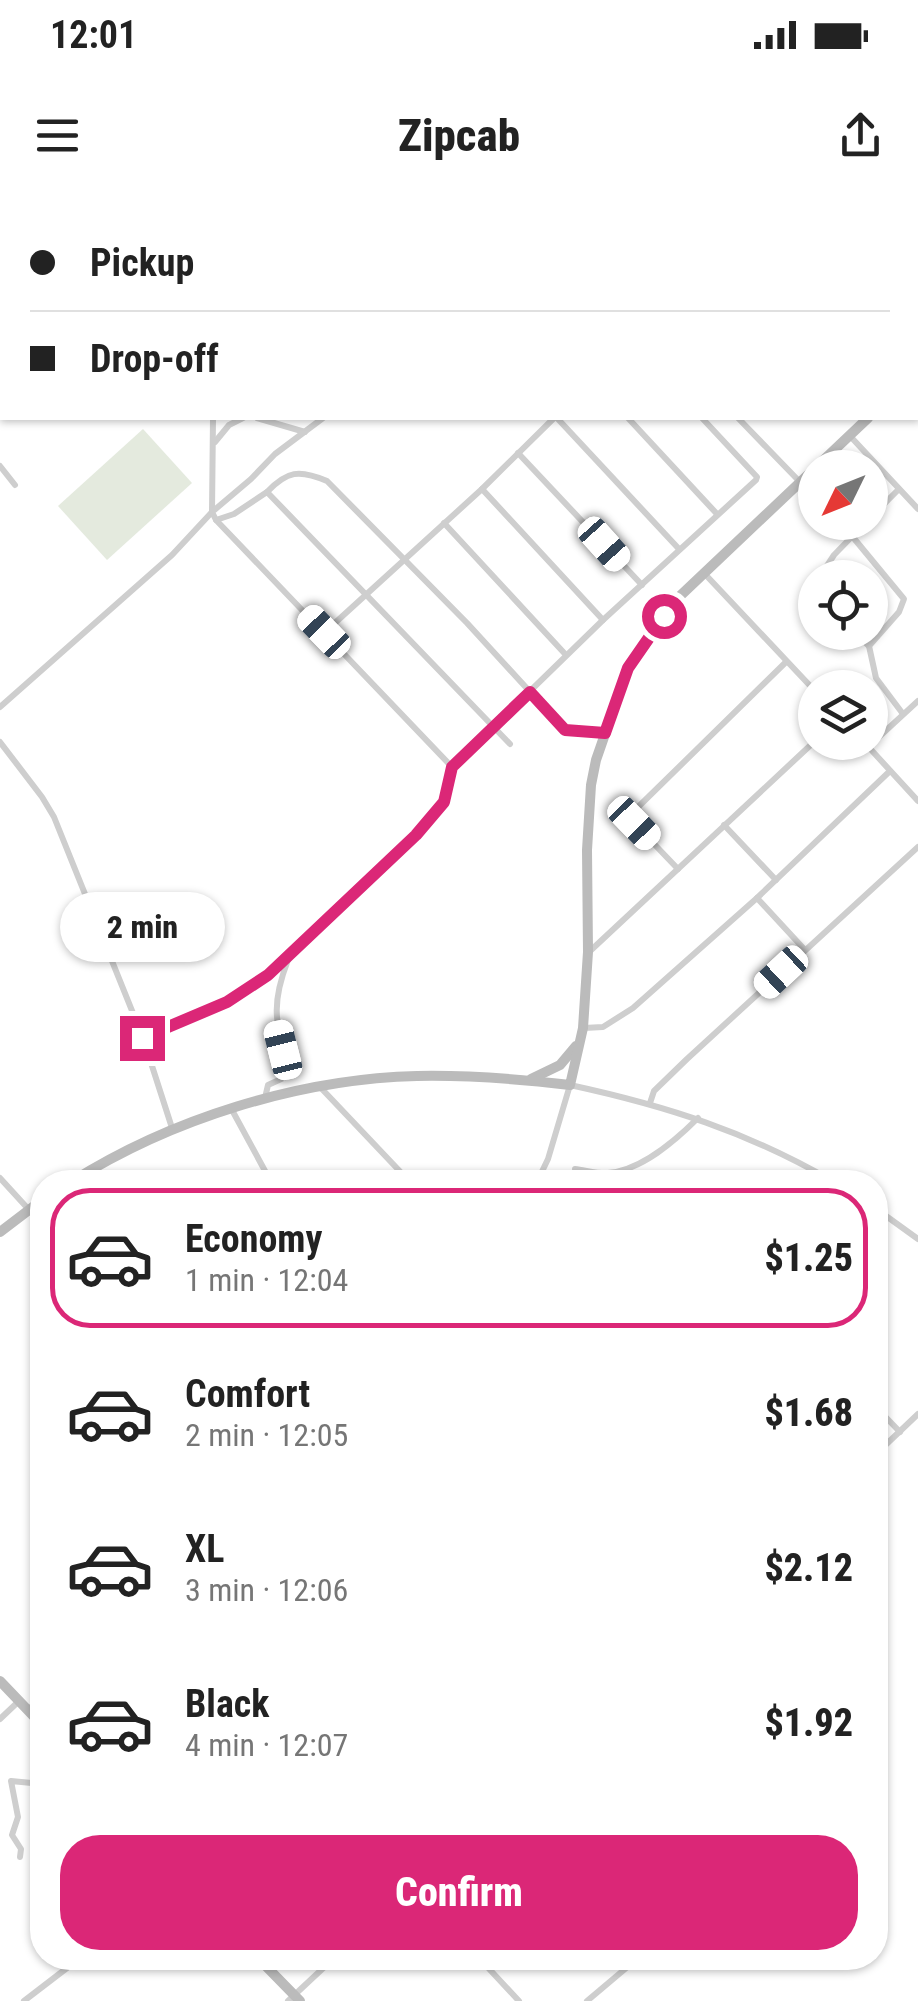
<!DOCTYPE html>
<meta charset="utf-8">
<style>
:root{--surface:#fff;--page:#f6f6f6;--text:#222;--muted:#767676;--line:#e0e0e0;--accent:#db2777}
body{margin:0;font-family:"Roboto Condensed",sans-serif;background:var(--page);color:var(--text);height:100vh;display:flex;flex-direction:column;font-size:38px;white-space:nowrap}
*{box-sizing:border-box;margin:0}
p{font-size:32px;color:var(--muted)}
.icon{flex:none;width:55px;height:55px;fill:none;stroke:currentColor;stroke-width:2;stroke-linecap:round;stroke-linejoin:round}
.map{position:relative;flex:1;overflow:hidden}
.sheet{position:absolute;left:30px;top:970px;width:858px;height:800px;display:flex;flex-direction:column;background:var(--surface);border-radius:40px;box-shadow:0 2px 8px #0004}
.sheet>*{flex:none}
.top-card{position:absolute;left:0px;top:0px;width:920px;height:220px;box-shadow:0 2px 8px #0004;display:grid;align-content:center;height:220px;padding:0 30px;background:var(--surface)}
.needle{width:65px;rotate:227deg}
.fabs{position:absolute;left:798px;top:250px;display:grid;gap:20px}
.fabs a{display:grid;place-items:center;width:90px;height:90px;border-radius:50%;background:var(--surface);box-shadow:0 2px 8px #0004;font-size:50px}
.end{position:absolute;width:45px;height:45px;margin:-22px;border:12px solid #db2777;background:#fff;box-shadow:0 0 0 5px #fff}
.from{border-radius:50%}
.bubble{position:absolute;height:70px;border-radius:35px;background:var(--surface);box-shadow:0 2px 8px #0004;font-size:32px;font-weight:800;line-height:70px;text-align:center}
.car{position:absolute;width:30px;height:60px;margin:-30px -15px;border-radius:12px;box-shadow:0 0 8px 2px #0007;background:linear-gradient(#fff 24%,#345 0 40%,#fff 0 76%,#345 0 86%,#fff 0)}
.top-card b{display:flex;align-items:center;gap:35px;height:95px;font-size:38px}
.top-card b+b{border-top:2px solid var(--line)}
.top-card i{width:25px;height:25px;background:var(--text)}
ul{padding:18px 0 0;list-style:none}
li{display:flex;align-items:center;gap:30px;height:140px;margin:0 20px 15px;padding:0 10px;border:5px solid transparent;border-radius:40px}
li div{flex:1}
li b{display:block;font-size:38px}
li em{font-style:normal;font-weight:800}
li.current{border-color:var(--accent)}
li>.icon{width:90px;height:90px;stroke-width:1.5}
.primary-button{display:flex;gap:20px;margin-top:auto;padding:20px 30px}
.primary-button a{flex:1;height:115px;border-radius:40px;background:var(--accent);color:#fff;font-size:40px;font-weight:800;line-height:115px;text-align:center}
.status{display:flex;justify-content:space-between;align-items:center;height:70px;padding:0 50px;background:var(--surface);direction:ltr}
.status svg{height:28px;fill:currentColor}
header{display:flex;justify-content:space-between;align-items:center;height:130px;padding:0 30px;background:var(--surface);font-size:45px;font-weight:800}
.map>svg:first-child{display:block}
.park{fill:#e4eade}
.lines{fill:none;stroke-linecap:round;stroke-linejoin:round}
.street{stroke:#cecece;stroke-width:6}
.secondary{stroke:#bbb;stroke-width:10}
.route{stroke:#db2777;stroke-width:12}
</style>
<div class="status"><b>12:01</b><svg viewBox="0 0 49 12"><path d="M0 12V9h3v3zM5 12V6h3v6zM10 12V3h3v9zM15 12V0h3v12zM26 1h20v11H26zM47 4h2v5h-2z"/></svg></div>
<header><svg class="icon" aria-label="menu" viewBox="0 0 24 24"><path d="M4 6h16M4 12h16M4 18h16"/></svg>Zipcab<svg class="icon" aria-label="share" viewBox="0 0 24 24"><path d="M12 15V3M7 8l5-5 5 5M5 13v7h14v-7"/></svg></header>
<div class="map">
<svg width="918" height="1801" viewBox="0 0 918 1801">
<rect width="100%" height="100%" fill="#fff"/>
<path class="park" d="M143 229 192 283 107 360 58 306Z"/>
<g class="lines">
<g class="street">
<path d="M74 0 76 2"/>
<path d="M539 0 541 2"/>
<path d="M645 0 647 2"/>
<path d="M848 0 850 2"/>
<path d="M82 2 85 0"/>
<path d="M669 2 672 0"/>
<path d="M771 2 773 0"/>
<path d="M918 77V78"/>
<path d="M257 218 305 232"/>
<path d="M557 218 679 349"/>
<path d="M628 218 717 314"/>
<path d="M738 218 799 281"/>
<path d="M850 236 918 309"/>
<path d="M215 242 229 225 243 218"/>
<path d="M518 253 642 385"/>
<path d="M0 266 15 285"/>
<path d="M482 289 603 420"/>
<path d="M267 292C287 271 299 269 327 281L467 423 565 530 605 533"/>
<path d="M870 318 899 289"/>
<path d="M216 320 234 314 267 292 510 544"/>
<path d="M444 323 566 455"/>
<path d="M852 336 904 399 899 412 869 446"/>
<path d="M703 372 815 491"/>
<path d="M819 378 834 355 866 322"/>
<path d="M815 383 811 391 815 397"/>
<path d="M325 432 482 289 554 218"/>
<path d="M854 432 869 446 876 478 903 514"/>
<path d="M0 507 172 355 212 312 213 218"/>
<path d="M0 542 42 597 54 617 143 838 173 931"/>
<path d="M864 542 918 601"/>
<path d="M868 547 918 501"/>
<path d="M452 567 603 420 756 280 757 277 702 218"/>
<path d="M724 625 776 680"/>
<path d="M678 669 634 623V611L786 462"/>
<path d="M757 698 805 750"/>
<path d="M589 752 815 541"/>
<path d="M584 828 603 827 633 808 757 698 890 571"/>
<path d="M143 838 227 802 268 775 379 673 433 615 444 602 452 567 216 320 212 312 251 279 275 254 323 218"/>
<path d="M321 888 410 982"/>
<path d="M265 898 268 885 290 875C277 825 269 809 288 760"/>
<path d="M650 903 654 891 687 859 918 647"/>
<path d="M232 910 271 982"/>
<path d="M575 969C585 970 598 974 608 973 642 970 675 941 698 918"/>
<path d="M0 978 42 1024"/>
<path d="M537 982 548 959 570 885C667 906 748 932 834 982"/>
<path d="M875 1008 918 1039"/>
<path d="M875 1206 900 1232"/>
<path d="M875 1255 918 1214"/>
<path d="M28 1510 42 1497"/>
<path d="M0 1519 19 1501"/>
<path d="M20 1657 21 1649 12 1635 18 1617 11 1581 42 1584"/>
<path d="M479 1758 519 1801"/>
<path d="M24 1801 80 1758"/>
<path d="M288 1801 334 1758"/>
<path d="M587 1801 638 1758"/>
</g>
<g class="secondary">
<path d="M918 171V170"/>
<path d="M531 879 560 865 576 846"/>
<path d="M71 982C171 919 298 879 417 876 468 875 519 879 570 885L583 828 588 752 587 650 591 585 596 560 628 468 680 396 868 218"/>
<path d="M0 1032 42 1000"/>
<path d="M0 1481 42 1525"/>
<path d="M258 1758 300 1801"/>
</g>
</g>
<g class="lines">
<path class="route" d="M142 838 227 802 268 775 416 635 444 602 452 567 530 492 565 530 605 533 628 468 664 416"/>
</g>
</svg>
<div class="fabs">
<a><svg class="needle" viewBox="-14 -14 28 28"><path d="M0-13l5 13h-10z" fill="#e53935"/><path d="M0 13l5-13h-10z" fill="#767676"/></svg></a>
<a><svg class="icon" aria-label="locate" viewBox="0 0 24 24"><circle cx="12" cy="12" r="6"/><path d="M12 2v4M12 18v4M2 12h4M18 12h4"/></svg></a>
<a><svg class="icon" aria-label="layers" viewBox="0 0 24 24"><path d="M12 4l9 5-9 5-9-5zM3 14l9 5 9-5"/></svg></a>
</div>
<i class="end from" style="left:664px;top:416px"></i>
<i class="end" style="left:142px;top:838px"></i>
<div class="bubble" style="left:60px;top:692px;width:165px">2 min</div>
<i class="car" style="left:604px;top:344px;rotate:138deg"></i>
<i class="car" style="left:324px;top:432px;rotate:316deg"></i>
<i class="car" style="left:634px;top:623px;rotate:136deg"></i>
<i class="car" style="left:781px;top:772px;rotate:227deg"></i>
<i class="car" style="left:283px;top:850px;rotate:346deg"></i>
<div class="top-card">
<b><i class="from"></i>Pickup</b>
<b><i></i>Drop-off</b>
</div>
<section class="sheet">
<ul>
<li class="current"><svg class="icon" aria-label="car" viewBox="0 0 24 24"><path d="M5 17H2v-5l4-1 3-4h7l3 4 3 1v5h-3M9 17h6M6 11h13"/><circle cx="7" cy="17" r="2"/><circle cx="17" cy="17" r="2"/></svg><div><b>Economy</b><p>1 min · 12:04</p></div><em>$1.25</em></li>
<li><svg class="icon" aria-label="car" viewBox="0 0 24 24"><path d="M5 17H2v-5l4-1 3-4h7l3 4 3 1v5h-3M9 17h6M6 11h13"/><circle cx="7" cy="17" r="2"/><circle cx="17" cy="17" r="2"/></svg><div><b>Comfort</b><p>2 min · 12:05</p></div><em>$1.68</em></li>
<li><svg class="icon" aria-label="car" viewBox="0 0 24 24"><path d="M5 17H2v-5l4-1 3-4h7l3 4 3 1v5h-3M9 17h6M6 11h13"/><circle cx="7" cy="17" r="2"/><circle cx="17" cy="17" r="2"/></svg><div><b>XL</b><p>3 min · 12:06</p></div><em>$2.12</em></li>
<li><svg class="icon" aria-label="car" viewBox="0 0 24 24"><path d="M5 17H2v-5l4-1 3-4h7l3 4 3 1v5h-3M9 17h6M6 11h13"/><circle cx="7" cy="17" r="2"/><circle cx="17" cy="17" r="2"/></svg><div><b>Black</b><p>4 min · 12:07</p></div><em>$1.92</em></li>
</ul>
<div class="primary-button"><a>Confirm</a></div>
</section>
</div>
